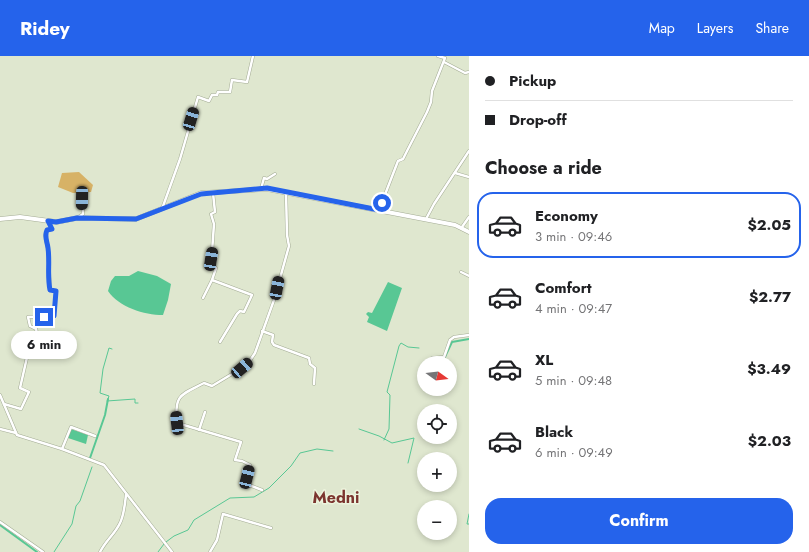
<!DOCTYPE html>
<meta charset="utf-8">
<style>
:root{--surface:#fff;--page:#f2f2f2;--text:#202124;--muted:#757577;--line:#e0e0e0;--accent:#2563eb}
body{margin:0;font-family:Jost,sans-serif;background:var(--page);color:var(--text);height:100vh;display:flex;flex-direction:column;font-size:15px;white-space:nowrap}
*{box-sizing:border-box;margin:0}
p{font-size:13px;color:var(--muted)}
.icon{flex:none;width:22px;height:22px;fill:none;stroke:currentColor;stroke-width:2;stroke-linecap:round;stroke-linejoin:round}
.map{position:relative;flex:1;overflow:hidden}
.panel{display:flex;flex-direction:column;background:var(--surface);width:340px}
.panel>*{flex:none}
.top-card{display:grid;align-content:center;height:88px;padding:0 16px;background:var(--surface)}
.needle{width:26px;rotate:105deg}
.fabs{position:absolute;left:417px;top:300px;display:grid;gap:8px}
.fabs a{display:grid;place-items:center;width:40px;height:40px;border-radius:50%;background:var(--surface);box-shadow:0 2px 6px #0003;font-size:20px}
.end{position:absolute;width:18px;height:18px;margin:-9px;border:5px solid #2563eb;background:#fff;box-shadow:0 0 0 2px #fff}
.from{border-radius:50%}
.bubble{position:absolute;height:28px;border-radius:14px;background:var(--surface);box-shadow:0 2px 6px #0003;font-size:13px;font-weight:700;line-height:28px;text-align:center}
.car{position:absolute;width:12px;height:24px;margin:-12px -6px;border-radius:5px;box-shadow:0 0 3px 1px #0007;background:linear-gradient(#222 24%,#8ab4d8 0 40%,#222 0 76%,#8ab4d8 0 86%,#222 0)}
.top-card b{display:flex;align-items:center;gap:14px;height:38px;font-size:15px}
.top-card b+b{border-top:1px solid var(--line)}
.top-card i{width:10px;height:10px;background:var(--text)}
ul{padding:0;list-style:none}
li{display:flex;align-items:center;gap:12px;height:66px;margin:0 8px 6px;padding:0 8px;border:2px solid transparent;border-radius:16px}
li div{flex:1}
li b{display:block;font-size:15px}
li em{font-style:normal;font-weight:700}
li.on{border-color:var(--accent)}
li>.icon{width:36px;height:36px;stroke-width:1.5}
h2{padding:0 16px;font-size:18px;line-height:48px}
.action{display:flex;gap:8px;margin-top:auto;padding:8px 16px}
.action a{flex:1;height:46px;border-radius:16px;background:var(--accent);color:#fff;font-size:16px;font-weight:700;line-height:46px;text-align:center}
header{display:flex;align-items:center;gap:24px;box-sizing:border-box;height:56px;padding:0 20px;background:var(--accent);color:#fff}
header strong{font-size:19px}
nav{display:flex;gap:22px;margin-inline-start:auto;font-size:14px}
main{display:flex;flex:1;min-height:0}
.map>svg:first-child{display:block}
.green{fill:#d7b266}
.water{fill:#58c794}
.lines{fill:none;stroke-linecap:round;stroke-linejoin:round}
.stream{stroke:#58c794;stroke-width:1}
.canal{stroke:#58c794;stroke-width:2}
.minor-casing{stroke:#a4ac95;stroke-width:3.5}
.major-casing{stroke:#a4ac95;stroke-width:5}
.minor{stroke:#fff;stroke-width:2.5}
.major{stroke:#fff;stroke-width:4}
.route{stroke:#2563eb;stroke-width:5}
.labels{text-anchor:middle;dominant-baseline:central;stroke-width:3;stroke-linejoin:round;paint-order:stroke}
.quarter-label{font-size:16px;font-weight:bold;fill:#7c352f;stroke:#ecf4dd}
</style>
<header>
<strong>Ridey</strong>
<nav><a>Map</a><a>Layers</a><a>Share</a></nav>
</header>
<main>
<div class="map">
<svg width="469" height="496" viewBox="0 0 469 496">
<rect width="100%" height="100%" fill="#dfe7cf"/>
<path class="green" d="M79 116 93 129 91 136 73 137 58 131 62 117Z"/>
<g class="water">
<path d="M138 215 157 220 171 228 168 244 163 259C144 259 119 251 108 235L111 225 115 220H129Z"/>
<path d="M388 226 402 232 387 275 367 266 369 261 366 258 368 256 372 257Z"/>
<path d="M71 373 88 379 86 388 68 382Z"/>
</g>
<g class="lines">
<g class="stream">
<path d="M108 343 109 340 100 337 103 313 109 292 112 293"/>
<path d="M107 345 135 343V347H138"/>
<path d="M359 373 379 380 392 387 414 382 408 407"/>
<path d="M384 384 389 373 390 339 387 336 399 290 401 287 408 291 419 292"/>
<path d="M469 458 467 468H469"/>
<path d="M166 486 174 480 188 474 194 464 230 442 254 441 269 432 291 410 300 397 317 393 333 395"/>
<path d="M54 496 72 468 76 450 80 445 92 411"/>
<path d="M158 496 164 488"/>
</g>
<g class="canal">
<path d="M429 307 444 303 452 286 469 283"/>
<path d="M90 402 105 359 108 343"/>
<path d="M0 469 37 496"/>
</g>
<defs>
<g id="minor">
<path d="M444 6 465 17 469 16"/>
<path d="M455 117 469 121"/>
<path d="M261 133 264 122 267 123 275 118"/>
<path d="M213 137 215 156 211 158 214 168 211 210 216 212 212 224 252 239 244 256 240 255 237 258 220 286"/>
<path d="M162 153 180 103 198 41 209 45 212 39H217L218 36H230L232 24 247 26 253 0"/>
<path d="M379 154 398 105 403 103 407 95 427 56 431 46 432 35 445 2 438 0"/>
<path d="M77 162 83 158 82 142 85 138"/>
<path d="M426 163 434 148 469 95"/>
<path d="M462 171 469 161"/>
<path d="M461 216 469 220"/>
<path d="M203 242 212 224"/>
<path d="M262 275 273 279 272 286 274 289 309 302 310 308 315 312 314 328"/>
<path d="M427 307 432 302 444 301 450 284 454 281 469 279"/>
<path d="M422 316 424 313"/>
<path d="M0 339 17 379 62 393 104 409 172 496"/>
<path d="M4 348 21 353 29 336 20 332 28 297 42 298 36 273 30 270 28 261 54 260 56 235 50 234V231L48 194 45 179 47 174 52 173 48 165"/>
<path d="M0 373 16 377"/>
<path d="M199 374 205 356"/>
<path d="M62 393 71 371 95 380"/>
<path d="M262 434 249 429V424L247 421 250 409 242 405 235 404 241 386 177 367C174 338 181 339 204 327L212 330 242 312 249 306 255 297 274 244 289 190 287 179 286 136"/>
<path d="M0 466 43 496"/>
<path d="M100 496C106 484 115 478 120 467 124 459 125 448 126 439"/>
<path d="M210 496 217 484 223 458 271 472"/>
</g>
<path id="major" d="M0 163 20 161 57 166 77 162 136 163 201 137 267 133 455 169 469 176"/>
</defs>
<use href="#minor" class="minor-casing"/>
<use href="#major" class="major-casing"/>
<use href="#minor" class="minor"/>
<use href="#major" class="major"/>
</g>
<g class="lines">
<path class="route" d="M44 261 54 260 56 235 50 234C47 220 50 206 48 192 47 185 44 180 47 174L52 173 48 165 56 166 77 162 136 163 201 138 267 132 379 154 382 147"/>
</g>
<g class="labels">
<g class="quarter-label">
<text x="336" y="441">Medni</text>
</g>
</g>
</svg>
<div class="fabs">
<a><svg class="needle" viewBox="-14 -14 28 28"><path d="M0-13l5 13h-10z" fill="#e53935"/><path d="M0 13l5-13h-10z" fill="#757577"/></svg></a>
<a><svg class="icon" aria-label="locate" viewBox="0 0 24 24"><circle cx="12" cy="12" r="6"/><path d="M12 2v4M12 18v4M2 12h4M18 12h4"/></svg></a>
<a>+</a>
<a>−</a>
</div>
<i class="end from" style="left:382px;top:147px"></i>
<i class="end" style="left:44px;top:261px"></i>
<div class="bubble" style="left:11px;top:275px;width:66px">6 min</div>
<i class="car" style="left:191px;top:63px;rotate:17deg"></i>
<i class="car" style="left:82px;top:142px;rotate:181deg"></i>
<i class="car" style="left:211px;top:203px;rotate:9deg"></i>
<i class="car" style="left:277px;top:232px;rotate:11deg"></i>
<i class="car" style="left:242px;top:312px;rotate:49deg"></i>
<i class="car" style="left:177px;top:367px;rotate:354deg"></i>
<i class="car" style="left:247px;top:421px;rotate:14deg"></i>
</div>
<section class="panel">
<div class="top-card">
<b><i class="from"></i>Pickup</b>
<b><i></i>Drop-off</b>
</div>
<h2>Choose a ride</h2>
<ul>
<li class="on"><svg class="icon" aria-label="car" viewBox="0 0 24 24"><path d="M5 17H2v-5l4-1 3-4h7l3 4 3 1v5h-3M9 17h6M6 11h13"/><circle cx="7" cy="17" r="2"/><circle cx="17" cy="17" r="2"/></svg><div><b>Economy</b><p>3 min · 09:46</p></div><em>$2.05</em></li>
<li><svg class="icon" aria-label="car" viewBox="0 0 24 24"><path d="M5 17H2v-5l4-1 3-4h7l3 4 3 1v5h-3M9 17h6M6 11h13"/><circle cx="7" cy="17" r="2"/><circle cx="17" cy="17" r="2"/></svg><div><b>Comfort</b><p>4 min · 09:47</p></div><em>$2.77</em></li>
<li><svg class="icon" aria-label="car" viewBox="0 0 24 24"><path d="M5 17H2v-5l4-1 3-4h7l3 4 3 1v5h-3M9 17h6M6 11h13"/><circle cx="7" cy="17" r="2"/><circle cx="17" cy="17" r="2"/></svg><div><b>XL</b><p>5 min · 09:48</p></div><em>$3.49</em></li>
<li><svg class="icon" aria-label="car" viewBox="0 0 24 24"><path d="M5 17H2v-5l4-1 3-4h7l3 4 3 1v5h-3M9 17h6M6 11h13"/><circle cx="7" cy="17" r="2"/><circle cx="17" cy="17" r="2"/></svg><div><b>Black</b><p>6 min · 09:49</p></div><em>$2.03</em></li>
</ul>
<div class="action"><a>Confirm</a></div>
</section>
</main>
